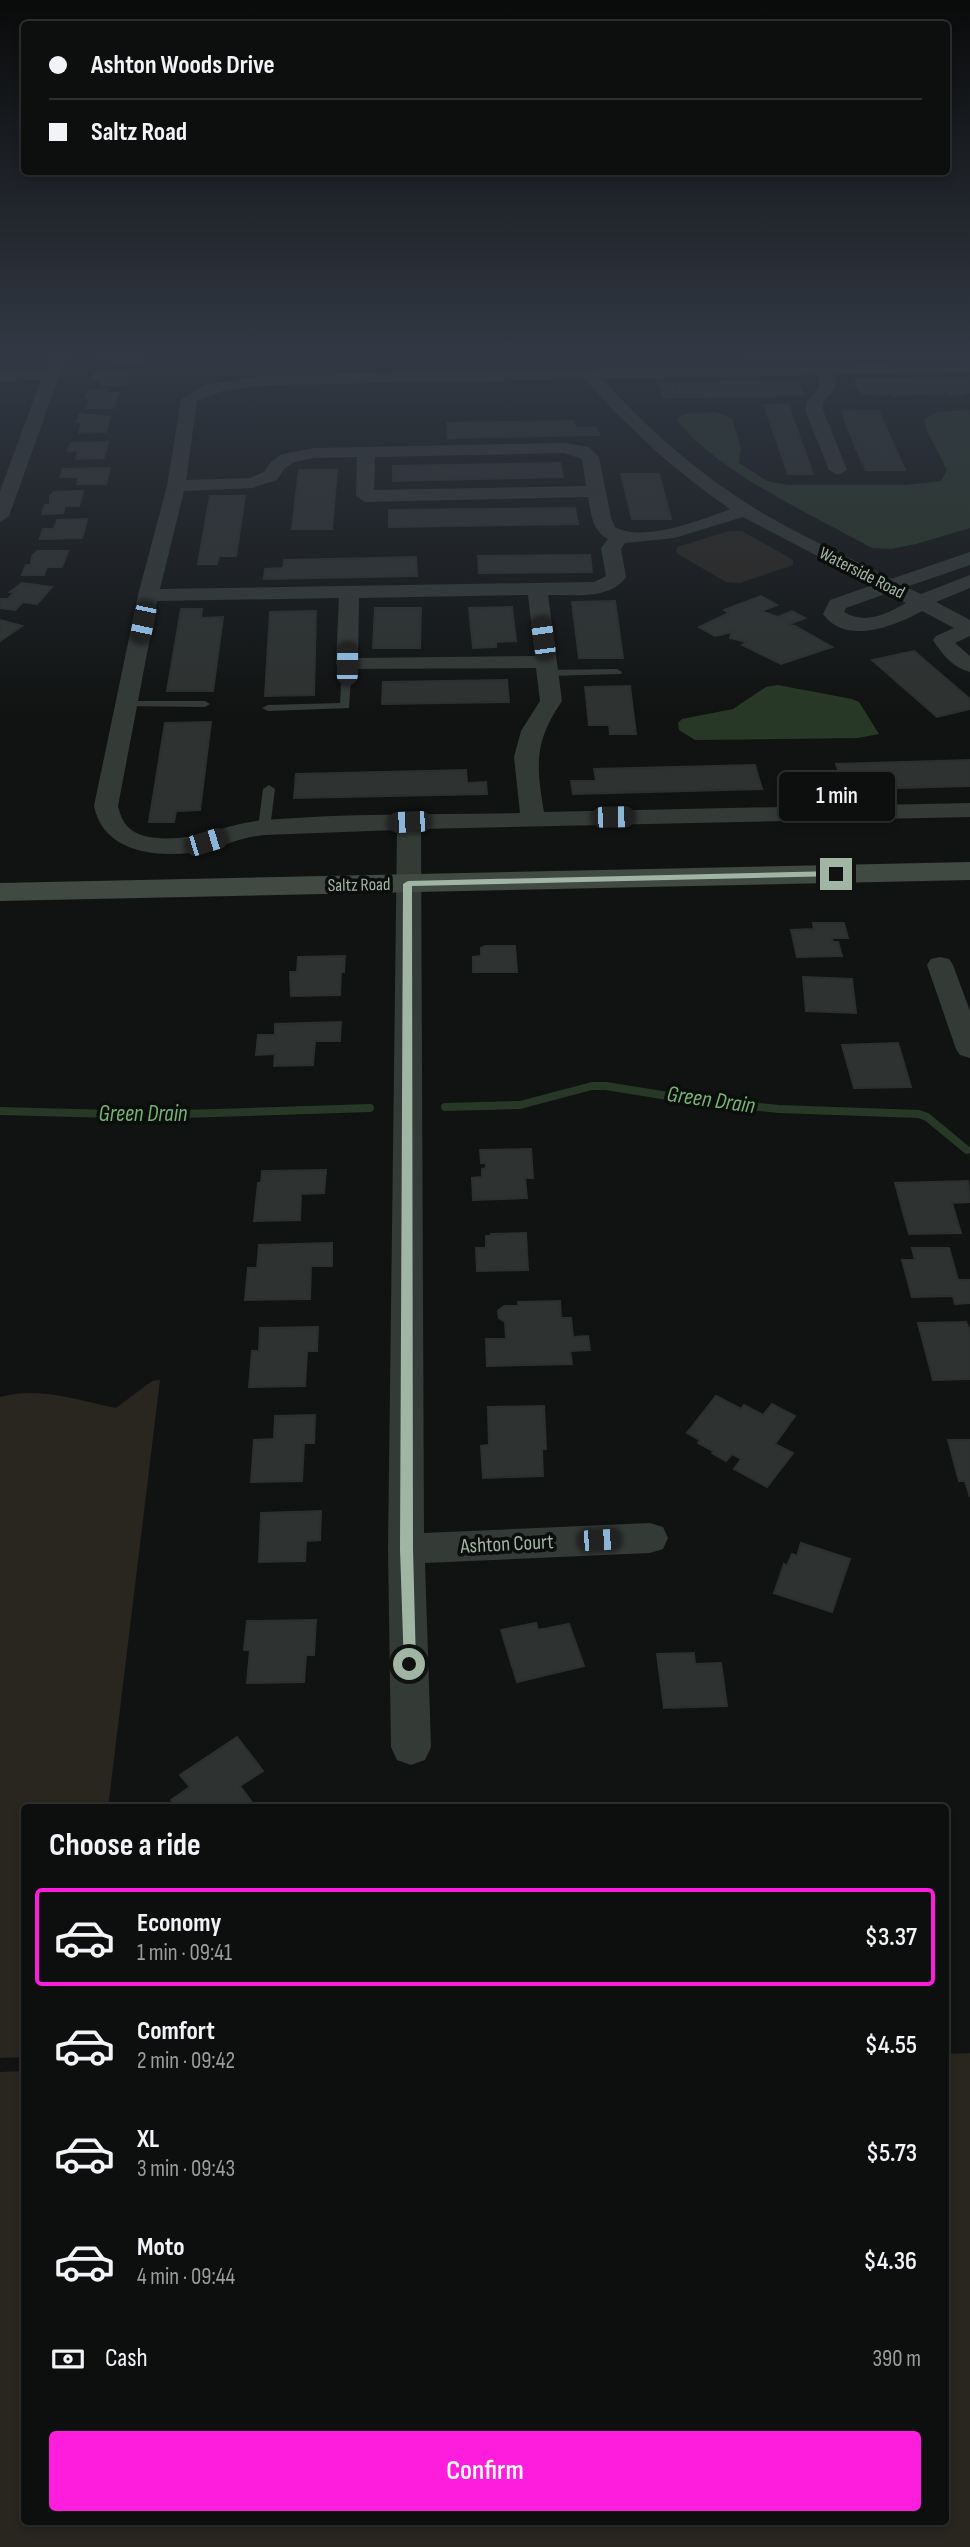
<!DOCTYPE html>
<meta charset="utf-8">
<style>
:root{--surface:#0d0e0e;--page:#1b1c1c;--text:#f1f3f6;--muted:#9a9c9e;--line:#2d2e2e;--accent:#ff1ddd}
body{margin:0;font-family:"Sofia Sans Condensed",sans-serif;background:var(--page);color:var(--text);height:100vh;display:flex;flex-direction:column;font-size:26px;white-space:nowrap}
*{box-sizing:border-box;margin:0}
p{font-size:23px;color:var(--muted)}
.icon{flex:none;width:38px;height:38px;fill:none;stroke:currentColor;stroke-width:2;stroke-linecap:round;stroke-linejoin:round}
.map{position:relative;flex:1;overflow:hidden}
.side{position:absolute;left:21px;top:1804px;width:928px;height:721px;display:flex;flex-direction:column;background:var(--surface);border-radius:7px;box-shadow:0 4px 10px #0003,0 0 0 2px var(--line)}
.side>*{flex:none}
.top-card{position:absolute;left:21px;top:21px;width:929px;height:154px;border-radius:7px;box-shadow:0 4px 10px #0003,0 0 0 2px var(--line);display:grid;align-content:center;height:154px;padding:0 28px;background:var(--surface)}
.end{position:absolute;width:32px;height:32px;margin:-16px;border:9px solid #a1b5a5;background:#111;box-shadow:0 0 0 4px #111}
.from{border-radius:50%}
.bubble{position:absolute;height:49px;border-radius:7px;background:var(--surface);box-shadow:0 4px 10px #0003,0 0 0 2px var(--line);font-size:23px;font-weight:600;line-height:49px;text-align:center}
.car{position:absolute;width:21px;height:42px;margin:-21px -10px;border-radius:9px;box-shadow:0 0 5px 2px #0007;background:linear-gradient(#222 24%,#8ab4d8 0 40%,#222 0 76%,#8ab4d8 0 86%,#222 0)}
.top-card b{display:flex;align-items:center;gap:24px;height:66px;font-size:26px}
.top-card b+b{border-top:2px solid var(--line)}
.top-card i{width:18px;height:18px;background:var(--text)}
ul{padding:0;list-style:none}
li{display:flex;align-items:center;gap:21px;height:98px;margin:0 14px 10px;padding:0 14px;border:4px solid transparent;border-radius:7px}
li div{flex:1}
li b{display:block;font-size:26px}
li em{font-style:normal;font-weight:600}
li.current{border-color:var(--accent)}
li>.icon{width:63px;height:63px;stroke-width:1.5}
h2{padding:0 28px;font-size:32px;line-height:84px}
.pay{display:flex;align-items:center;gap:18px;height:77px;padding:0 28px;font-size:26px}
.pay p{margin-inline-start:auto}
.button{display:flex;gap:14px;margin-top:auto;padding:14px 28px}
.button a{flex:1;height:80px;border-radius:7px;background:var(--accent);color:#fff;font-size:28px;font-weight:600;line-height:80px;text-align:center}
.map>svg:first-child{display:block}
.green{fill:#29251f}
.water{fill:#283826}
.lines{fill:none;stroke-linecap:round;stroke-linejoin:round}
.stream{stroke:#283826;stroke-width:8}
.building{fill:#2e3230;stroke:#2b2f2d;stroke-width:2}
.lane{fill:#343a36;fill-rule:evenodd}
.street{fill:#343a36;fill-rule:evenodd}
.secondary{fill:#404942;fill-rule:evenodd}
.route{fill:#a1b5a5}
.labels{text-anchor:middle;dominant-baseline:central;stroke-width:7;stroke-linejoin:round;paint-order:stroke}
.far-street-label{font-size:18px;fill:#a1b5a5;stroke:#0c0e0d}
.street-label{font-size:21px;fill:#a1b5a5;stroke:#0c0e0d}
.water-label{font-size:23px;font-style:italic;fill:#76b573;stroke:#0c0e0d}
</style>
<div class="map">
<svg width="970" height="2547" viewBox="0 0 970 2547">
<rect width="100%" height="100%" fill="#111312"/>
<g class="green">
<path d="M756 354H970V359L741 361Z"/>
<path d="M729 531H742L793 560V565L740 583 726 582 676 553 677 547Z"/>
<path d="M160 1380 108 1808H24V2057L0 2058V1397C39 1386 77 1400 116 1408L152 1381Z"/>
<path d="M970 2053V2547H0V2072L24 2071V2522H945V2054Z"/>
</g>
<g class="water">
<path d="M970 410V528L916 544 891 549 872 548C813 515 718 473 677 420L683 414 715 412 732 418 741 448 739 463 767 481 788 485H904L941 481 947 470 927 431 924 419 937 412Z"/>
<path d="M778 685 852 699 859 702 879 734 858 738 695 740 679 730 678 723 682 719 733 709 766 687Z"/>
</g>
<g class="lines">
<g class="stream">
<path d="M445 1107 520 1105 592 1086H606L699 1101 779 1109 919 1114 927 1117 967 1150"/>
<path d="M0 1111 151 1115 370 1108"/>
</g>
</g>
<g class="building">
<path d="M98 354H141L138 363H116L118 356 97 357Z"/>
<path d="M129 372 126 385H100L101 380H91L93 373Z"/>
<path d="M970 378V392H964L965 394 949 395 947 392H940L942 395 911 393 912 395 894 396 893 393H886L887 396 860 393 853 379Z"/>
<path d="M797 381 804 395 663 398 659 383H674L676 390H679L677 383Z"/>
<path d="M106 390V393H118L114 408H87L91 398H85L88 391Z"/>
<path d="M788 404 813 474H788L764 405Z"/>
<path d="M878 410 905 470H866L864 464H882L862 462 860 457 873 456H860L857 450H875L856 449 854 444 869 443H854L852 437 869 436H851L849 431 863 430H848L846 424 863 423H846L844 417H860L844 416 842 411Z"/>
<path d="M79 414 110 417 106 432 79 433 82 422H77Z"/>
<path d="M574 421 575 428H597L599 435 448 438 447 423Z"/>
<path d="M108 442 104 458 76 459 78 450 68 451 71 443Z"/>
<path d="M560 463 563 477 393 481V466Z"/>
<path d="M110 468 106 484H77L79 477H60L63 469Z"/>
<path d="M299 470H337L332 529H292Z"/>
<path d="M621 474H659L671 519H632Z"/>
<path d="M83 491 79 506H65L63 513 42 514 45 505H50V496L54 492Z"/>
<path d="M210 496H245L236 556H219L217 564H198Z"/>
<path d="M575 508 578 524 389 527V510Z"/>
<path d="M87 519 82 538 40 539 43 529H54L57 520Z"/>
<path d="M37 551H68L62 567H47L44 575H22L26 565H31L32 556Z"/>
<path d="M590 555 592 572 479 573 478 556Z"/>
<path d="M416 557 417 576 264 579 265 569 283 568 284 560Z"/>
<path d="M22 583 52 587 37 604 23 602 15 610 0 608V599H8L14 592H10Z"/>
<path d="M761 596 777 605 761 611 778 617 792 611 805 618 787 625 795 626 832 647 781 664 742 645 747 642 730 638 732 632 715 636 699 627 729 613 724 610Z"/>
<path d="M615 601 623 658H579L572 602Z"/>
<path d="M512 607 516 641 496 642V647L473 648 469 608Z"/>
<path d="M375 608H421L420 648H373Z"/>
<path d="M181 609H202L201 618 223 617 213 691H167Z"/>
<path d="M316 611 314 695 265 696 270 612Z"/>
<path d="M0 620 22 626 0 641Z"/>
<path d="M914 651 970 699V709L937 717 872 660Z"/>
<path d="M507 680 509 702 382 704 383 682Z"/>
<path d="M630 686 636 734H610L609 725H589L585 687Z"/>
<path d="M211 722 200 810 176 811 174 822H149L165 723Z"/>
<path d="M970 760V786L825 790 821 776 840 775 836 764Z"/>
<path d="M755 765 762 789 573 794 571 781H596L594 769Z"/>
<path d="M466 770 467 783 486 782 487 794 294 798 296 774Z"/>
<path d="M813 923H844L848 938H832L833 942H838L842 956 797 957 791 930 814 929Z"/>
<path d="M485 946H515L517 972H473V957L481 956V948Z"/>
<path d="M345 956 344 972H341L340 995 291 996 290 972H297L298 957Z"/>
<path d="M803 977 852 979 856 1013 806 1011Z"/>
<path d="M341 1022 340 1041H315L313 1065 274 1066 275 1054 256 1055 258 1035H275V1024Z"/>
<path d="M898 1043 911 1087 854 1088 842 1045Z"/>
<path d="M531 1149 533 1178H525L527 1198 473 1200 472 1178 482 1177V1169L486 1168V1163H481L480 1150Z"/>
<path d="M326 1170 324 1193 301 1194 300 1220 254 1221 258 1183H261L262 1171Z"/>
<path d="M968 1181 970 1202 952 1203 961 1233 909 1234 895 1183Z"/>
<path d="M526 1233 528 1270 477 1271 476 1248H486V1236H491V1234Z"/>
<path d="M332 1243V1266H311L310 1299 245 1300 248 1268H257L259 1245Z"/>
<path d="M912 1248H949L958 1280H970V1303L955 1304 953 1296 912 1297 902 1260H915Z"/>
<path d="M560 1301 561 1318H571L573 1337 588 1336 590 1350 570 1351 572 1364 487 1366 486 1339H506L505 1322 499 1318 498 1311 504 1306H519L518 1302Z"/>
<path d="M966 1322 970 1331V1379L933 1380 918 1323Z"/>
<path d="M318 1327 317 1351H307L305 1386 249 1387 252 1351H259L260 1328Z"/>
<path d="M716 1396 741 1409 744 1405 763 1415 772 1404 795 1416 775 1444 793 1453 767 1487 734 1469 741 1459 732 1454 726 1461 712 1453 713 1451 698 1443 700 1440 687 1433Z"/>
<path d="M544 1406 546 1449H542L543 1476 483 1478 481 1446 489 1445 488 1407Z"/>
<path d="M315 1415 314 1443H304L302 1481 251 1482 254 1440 274 1439 275 1416Z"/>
<path d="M948 1440H970V1497L965 1481H959Z"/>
<path d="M321 1511 320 1540 306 1541 305 1561 259 1562 261 1513Z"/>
<path d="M801 1543 850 1559 832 1612 774 1593 784 1564 787 1566 792 1554 797 1556Z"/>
<path d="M316 1620 314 1655H306L304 1682 247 1683 250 1650H244L247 1621Z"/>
<path d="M536 1623 538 1630 569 1624 584 1666 517 1682 501 1630Z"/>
<path d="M694 1653 695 1664 721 1663 727 1706 664 1708 657 1654Z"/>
<path d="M237 1737 263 1771 240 1786 256 1808H177L171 1800 190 1787 180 1775Z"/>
</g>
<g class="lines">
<g class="lane">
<path d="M347 661 352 664 349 708 268 711 262 708 268 705 340 703 342 664Z"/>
<path d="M617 669 622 672 621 674 547 676 542 673 547 670Z"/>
<path d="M126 701H205L210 704 205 707 122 706 121 704Z"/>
<path d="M787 775 793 778 804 813 802 816H794L792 813 781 778Z"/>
<path d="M269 785 275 789 270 828 264 832 258 828 263 789Z"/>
</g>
<g class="street">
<path d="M51 354H67L9 516 0 522V491L41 380 0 381V371L45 370Z"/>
<path d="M970 362V372L835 374 836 387 823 403V410L847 470 838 475 829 470 805 410 807 402 820 386 818 375 603 379C645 427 695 470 748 504 793 533 844 554 891 579L970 552V565L906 587 921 594 970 575V588L936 602 970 620V636L955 643 970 656V672C953 668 942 654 933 640L936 636 954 628 922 611C895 626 846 646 823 614L830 600 873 585 743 517 674 538 625 543 621 549 626 577C609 601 573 594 548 595L562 701C534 742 536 765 544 812L970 803V817L421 829 424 1533 650 1523 663 1527 668 1538 663 1549 650 1553 425 1563 431 1747 425 1760 411 1765 397 1760 391 1747 388 1549 397 830 264 835C244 837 226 845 207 850 165 859 104 856 94 806L138 595 167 486 181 399 205 385 259 376ZM586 379C628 429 676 472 730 509 701 520 644 543 615 527L611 518 599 457 589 447 564 443 315 448 282 454 271 462 264 472 250 478 186 480 197 401 225 390 271 385ZM564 453 582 459 586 486 374 490 375 457ZM357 457 356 496 365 502 588 497C591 513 592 531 608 539L601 548 606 576 594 582 160 589 184 491 252 488 277 480 284 469 294 462 315 458ZM888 593 906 603C886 614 866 625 844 612L846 608ZM528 595 535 656 358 658 359 598ZM339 598 336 664 339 669 536 668 540 701 521 731 514 757 520 813C435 815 349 813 264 820 223 824 192 844 149 837 130 833 122 824 118 806L157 601Z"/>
<path d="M940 957 949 959 953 965 970 1011V1058L960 1055 956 1049 927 965 931 959Z"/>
</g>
<path class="secondary" d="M970 862V880L0 901V883Z"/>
</g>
<linearGradient id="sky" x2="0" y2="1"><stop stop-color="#090a0a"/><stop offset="0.5" stop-color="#323944"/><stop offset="1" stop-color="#323944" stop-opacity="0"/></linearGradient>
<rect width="970" height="711" fill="url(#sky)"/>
<path class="route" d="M836 871 839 872V876L412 886 413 1549 416 1664 414 1668H404L400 1549 403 884 408 881Z"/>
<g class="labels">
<g class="far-street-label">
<text transform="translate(862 573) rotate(27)">Waterside Road</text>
<text transform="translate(359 885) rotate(-1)">Saltz Road</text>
</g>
<g class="street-label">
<text transform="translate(507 1544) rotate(-3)">Ashton Court</text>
</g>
<g class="water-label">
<text transform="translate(711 1100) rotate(8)">Green Drain</text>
<text x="143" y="1114">Green Drain</text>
</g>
</g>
</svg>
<i class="end from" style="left:409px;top:1664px"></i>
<i class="end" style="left:836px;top:874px"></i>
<div class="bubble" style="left:779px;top:772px;width:116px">1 min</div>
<i class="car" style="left:143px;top:622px;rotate:192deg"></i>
<i class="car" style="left:543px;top:638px;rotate:352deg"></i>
<i class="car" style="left:347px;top:664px;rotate:1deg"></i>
<i class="car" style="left:613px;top:817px;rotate:89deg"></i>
<i class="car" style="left:409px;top:822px;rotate:268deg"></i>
<i class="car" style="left:206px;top:842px;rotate:73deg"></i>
<i class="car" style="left:599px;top:1540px;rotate:87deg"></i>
<div class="top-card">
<b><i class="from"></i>Ashton Woods Drive</b>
<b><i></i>Saltz Road</b>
</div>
<section class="side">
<h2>Choose a ride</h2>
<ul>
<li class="current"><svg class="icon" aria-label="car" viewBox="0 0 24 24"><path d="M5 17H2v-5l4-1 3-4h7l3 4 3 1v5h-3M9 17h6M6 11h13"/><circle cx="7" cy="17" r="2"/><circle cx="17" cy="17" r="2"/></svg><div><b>Economy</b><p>1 min · 09:41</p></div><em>$3.37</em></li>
<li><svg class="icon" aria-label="car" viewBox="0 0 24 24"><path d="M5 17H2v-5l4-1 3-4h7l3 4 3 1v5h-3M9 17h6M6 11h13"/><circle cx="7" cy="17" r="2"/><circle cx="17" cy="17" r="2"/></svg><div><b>Comfort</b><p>2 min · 09:42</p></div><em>$4.55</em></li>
<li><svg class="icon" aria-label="car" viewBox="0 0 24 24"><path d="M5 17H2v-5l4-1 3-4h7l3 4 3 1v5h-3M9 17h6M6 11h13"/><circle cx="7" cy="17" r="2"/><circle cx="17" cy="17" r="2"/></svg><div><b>XL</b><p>3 min · 09:43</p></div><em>$5.73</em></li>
<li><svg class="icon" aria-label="car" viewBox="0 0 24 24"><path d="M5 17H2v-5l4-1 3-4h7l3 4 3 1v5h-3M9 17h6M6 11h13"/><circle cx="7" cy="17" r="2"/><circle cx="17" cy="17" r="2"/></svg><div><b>Moto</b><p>4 min · 09:44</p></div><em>$4.36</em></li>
</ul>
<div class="pay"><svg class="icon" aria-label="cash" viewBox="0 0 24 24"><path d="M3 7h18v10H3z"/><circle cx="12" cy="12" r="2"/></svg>Cash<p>390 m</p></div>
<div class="button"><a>Confirm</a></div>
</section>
</div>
